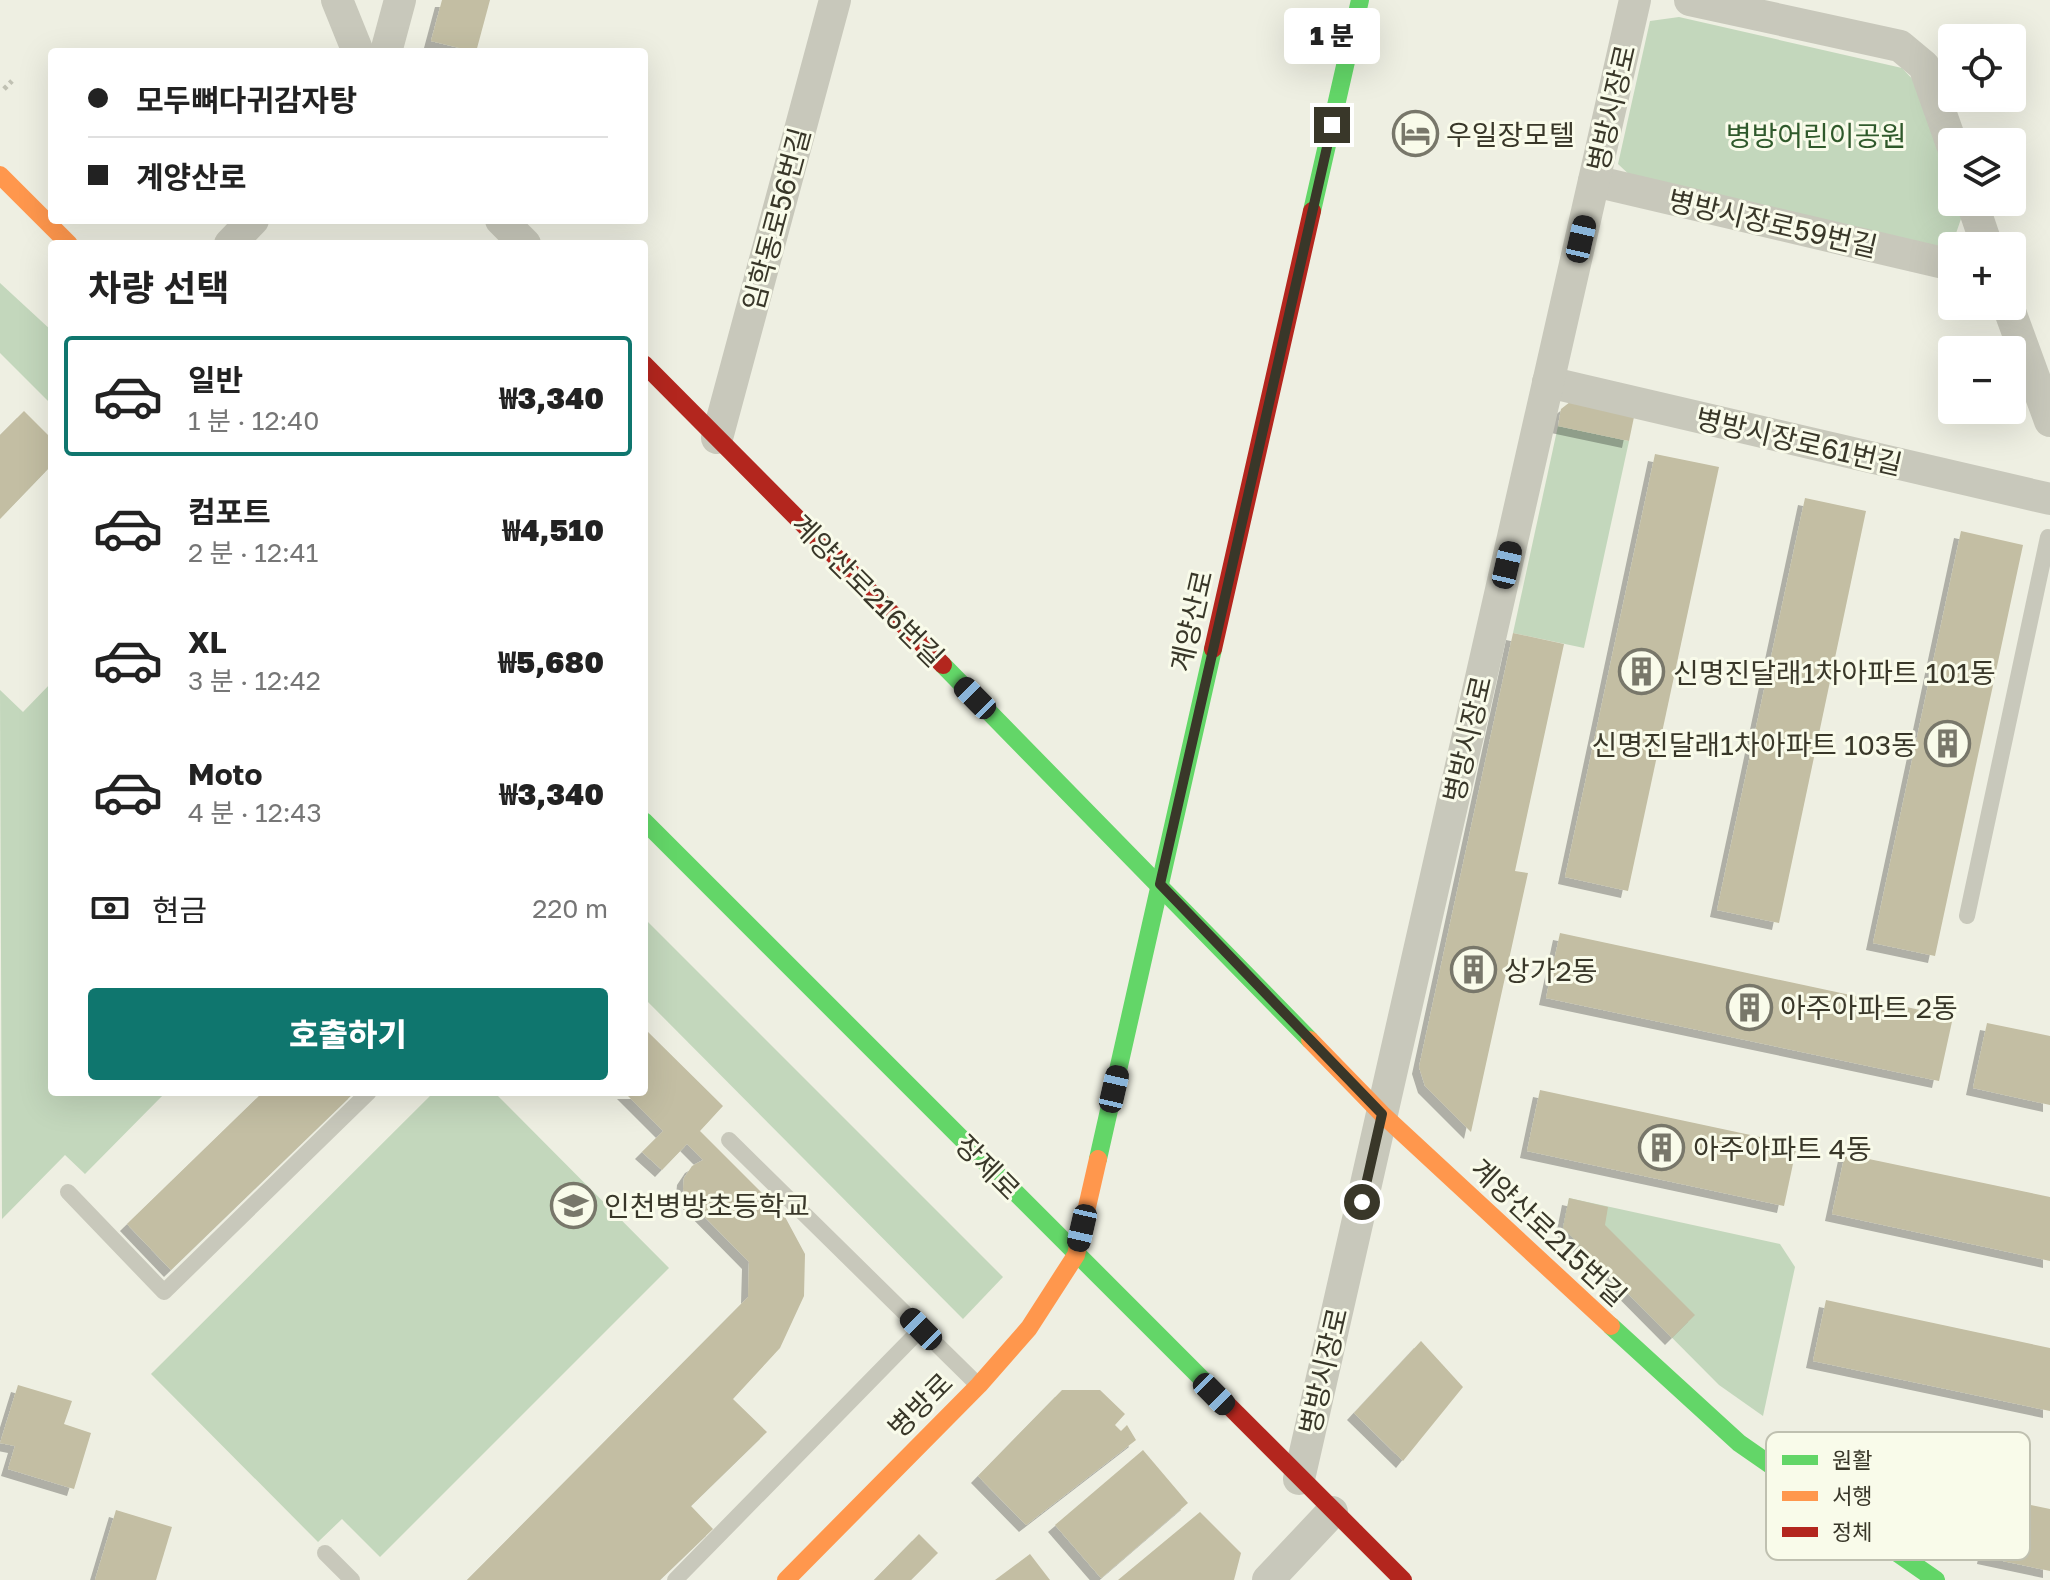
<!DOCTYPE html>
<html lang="ko">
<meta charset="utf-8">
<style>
:root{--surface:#fff;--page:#f2f2f2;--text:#222;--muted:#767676;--line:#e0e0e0;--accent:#0f766e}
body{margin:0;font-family:"Golos Text","Noto Sans KR",sans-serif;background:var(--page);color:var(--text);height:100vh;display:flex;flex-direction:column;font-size:30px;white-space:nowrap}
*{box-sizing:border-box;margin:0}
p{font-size:26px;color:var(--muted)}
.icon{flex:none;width:44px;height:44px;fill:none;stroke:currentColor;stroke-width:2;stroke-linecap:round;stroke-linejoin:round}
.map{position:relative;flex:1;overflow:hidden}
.sheet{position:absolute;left:48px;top:240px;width:600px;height:856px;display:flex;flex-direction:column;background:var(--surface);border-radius:8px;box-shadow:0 8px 32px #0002}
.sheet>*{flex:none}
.guide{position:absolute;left:48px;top:48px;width:600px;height:176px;border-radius:8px;box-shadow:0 8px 32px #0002;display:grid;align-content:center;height:176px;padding:0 40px;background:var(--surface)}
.tools{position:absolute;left:1938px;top:24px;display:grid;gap:16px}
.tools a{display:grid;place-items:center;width:88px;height:88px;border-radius:8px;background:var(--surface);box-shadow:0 8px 32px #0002;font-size:40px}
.end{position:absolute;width:36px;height:36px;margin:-18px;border:10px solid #393729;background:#fff;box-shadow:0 0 0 4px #fff}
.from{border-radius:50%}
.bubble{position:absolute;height:56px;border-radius:8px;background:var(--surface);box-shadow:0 8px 32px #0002;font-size:26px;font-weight:800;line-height:56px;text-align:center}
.car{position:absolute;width:24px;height:48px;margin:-24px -12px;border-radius:10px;box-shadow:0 0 6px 2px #0007;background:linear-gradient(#222 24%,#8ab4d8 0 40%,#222 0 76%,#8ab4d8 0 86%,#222 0)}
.guide b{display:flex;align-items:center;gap:28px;height:76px;font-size:30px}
.guide b+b{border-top:2px solid var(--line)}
.guide i{width:20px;height:20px;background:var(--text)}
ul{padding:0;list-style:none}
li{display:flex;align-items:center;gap:24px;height:120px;margin:0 16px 12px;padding:0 24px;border:4px solid transparent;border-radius:8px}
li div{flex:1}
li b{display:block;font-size:30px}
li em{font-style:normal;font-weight:800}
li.on{border-color:var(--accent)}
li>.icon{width:72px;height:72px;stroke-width:1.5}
h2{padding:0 40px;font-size:36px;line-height:96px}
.pay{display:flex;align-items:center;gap:20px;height:88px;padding:0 40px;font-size:30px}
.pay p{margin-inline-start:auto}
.primary-button{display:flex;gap:16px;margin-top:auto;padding:16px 40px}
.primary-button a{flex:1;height:92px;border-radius:8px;background:var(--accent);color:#fff;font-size:32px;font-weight:800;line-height:92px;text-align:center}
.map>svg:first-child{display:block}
.green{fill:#c3d7bc}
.building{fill:#c3bea3;filter:url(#shadow)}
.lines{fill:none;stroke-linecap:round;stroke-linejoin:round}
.path{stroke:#c0c1b3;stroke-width:5;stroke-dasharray:4 4;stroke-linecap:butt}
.lane{stroke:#c8c8bb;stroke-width:16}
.street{stroke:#c8c8bb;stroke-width:32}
.fast{stroke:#63d668;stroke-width:18}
.slow{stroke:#ff974d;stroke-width:18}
.jam{stroke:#b3261e;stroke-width:18}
.route{stroke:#393729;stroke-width:10}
.labels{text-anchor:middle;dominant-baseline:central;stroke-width:6;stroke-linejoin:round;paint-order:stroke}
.street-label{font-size:28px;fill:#393729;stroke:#f9fbea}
.poi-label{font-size:28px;fill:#393729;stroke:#f9fbea;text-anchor:start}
.park-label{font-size:28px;fill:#2f592b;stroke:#f9fbea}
.key{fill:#f9fbea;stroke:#bfc0b0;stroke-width:2}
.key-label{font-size:22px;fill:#393729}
</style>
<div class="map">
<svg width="2050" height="1580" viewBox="0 0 2050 1580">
<defs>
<filter id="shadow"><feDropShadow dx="-7" dy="7" stdDeviation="0" flood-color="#0004"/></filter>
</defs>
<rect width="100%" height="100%" fill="#eeefe2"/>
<g class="green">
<path d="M1679 17 1902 68 1918 85 1952 187V202H1957L1962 216 1953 242 1936 250 1636 181 1618 164 1650 21Z"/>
<path d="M0 283 52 331V405L0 353Z"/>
<path d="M1558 426 1629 441 1584 648 1513 633Z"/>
<path d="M52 682V1092H166L85 1174 65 1155 2 1219 0 690 23 712Z"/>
<path d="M644 918 1003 1277 963 1319 644 998Z"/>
<path d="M434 1092H494L669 1268 380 1557 342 1519 318 1542 151 1374Z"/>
<path d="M1569 1198 1780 1244 1795 1267 1763 1416 1719 1385 1563 1228Z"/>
</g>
<g class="building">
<path d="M442 0H490L476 52 431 41Z"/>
<path d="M1570 402 1634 417 1629 441 1558 426 1561 409Z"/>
<path d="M24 411 52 439V465L0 519V435Z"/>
<path d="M1655 454 1719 467 1628 891 1565 877Z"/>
<path d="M1805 498 1866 511 1779 923 1717 910Z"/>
<path d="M1961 531 2023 545 1935 956 1873 943Z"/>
<path d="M1513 633 1564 644 1515 871 1528 873 1471 1132 1425 1086 1419 1067Z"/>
<path d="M1560 933 1953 1017 1939 1081 1546 998Z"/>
<path d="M1987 1023 2050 1036V1105L1973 1088Z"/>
<path d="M644 1028 723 1106 700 1131 784 1215 805 1254 804 1296 780 1348 733 1399 767 1432 691 1506 713 1529 660 1580H467L748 1297 749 1262 687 1199 683 1189 684 1178 692 1166 703 1160 687 1144 662 1170 642 1152 663 1131 624 1092H644Z"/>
<path d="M1540 1090 1797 1145 1784 1206 1527 1151Z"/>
<path d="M263 1092H355L171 1270 127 1224Z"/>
<path d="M1845 1154 2050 1197V1261L1832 1214Z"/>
<path d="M1569 1198 1608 1207 1605 1225 1695 1315 1672 1338 1563 1228Z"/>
<path d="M1826 1300 2050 1348V1411L1813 1361Z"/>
<path d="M1421 1341 1463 1387 1403 1461 1354 1413Z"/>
<path d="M18 1385 72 1401 64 1424 91 1433 74 1489 8 1469 15 1446 0 1443Z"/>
<path d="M1062 1390H1100L1125 1414 1115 1425 1121 1431 1127 1425 1136 1440 1026 1525 978 1476Z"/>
<path d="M1143 1450 1188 1503 1101 1578 1055 1525Z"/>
<path d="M1996 1498 2050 1509V1571L1984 1557Z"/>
<path d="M116 1510 172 1527 156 1580H95Z"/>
<path d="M1200 1512 1241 1553 1234 1580H1118Z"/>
<path d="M919 1534 938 1553 911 1580H874Z"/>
<path d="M1030 1554 1050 1580H995Z"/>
</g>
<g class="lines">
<path class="path" d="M4 89 12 81"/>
<g class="lane">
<path d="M1967 916 2048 537"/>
<path d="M729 1140 977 1384"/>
<path d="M68 1192 164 1292 369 1092"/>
<path d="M325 1553 352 1580"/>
<path d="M675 1580 921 1329"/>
</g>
<g class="street">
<path d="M337 0 358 52"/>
<path d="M1690 0 1900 46 1924 66 1952 145"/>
<path d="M386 52 400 0"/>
<path d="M1594 181 1952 265"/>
<path d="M1972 202 1987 246"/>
<path d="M501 220 525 244"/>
<path d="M230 244 253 220"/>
<path d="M2008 306 2050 421"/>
<path d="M1548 382 2050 499"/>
<path d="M717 438 835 0"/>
<path d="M1299 1479 1635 0"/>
<path d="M1268 1580 1332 1512"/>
</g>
<g class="fast">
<path d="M1312 211 1360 0"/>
<path d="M943 665 1310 1040"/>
<path d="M644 821 1221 1398"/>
<path d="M1098 1159 1213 649"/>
<path d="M1611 1326 1739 1443 1936 1580"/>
</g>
<g class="slow">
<path d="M0 175 69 244"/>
<path d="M1310 1040 1382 1114 1611 1326"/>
<path d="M786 1580 979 1385 1029 1328 1076 1255 1098 1159"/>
</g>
<g class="jam">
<path d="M644 364 943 665"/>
<path d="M1213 649 1312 211"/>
<path d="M1221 1398 1403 1580"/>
</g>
</g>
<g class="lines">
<path class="route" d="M1332 125 1160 884 1382 1114 1362 1202"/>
</g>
<defs>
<symbol id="hotel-ring" viewBox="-11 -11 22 22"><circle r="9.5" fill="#f9fbea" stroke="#78776a" stroke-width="1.5"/><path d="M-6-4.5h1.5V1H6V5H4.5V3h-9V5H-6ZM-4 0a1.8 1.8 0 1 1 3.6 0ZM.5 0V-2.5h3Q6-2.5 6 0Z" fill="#78776a"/></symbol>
<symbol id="building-ring" viewBox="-11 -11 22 22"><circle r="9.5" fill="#f9fbea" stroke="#78776a" stroke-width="1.5"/><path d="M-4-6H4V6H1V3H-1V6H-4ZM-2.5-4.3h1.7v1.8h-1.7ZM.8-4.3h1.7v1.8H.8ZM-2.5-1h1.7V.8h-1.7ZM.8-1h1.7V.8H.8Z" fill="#78776a"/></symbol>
<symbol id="school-ring" viewBox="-11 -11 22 22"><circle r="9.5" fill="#f9fbea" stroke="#78776a" stroke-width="1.5"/><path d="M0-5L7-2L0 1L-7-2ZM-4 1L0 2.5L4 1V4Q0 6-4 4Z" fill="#78776a"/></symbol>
</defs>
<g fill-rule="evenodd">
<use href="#hotel-ring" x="1390" y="108" width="51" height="51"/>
<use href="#building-ring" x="1616" y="646" width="51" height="51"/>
<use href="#building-ring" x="1922" y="718" width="51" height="51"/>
<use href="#building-ring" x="1448" y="944" width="51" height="51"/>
<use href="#building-ring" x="1724" y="982" width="51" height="51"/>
<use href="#building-ring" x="1636" y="1122" width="51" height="51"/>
<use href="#school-ring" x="548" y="1180" width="51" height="51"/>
</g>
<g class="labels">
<g class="street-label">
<text transform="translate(1611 108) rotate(-77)">병방시장로</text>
<text transform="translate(776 219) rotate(-75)">임학동로56번길</text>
<text transform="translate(1773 223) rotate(13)">병방시장로59번길</text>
<text transform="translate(1799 441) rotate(13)">병방시장로61번길</text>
<text transform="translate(868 590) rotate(45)">계양산로216번길</text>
<text transform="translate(1191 621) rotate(-77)">계양산로</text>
<text transform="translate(1467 739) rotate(-77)">병방시장로</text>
<text transform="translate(988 1167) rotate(45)">장제로</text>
<text transform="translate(1549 1232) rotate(43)">계양산로215번길</text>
<text transform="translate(1323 1371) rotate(-77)">병방시장로</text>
<text transform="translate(920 1405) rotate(-45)">병방로</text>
</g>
<g class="poi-label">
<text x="1446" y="134">우일장모텔</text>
<text x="1673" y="672">신명진달래1차아파트 101동</text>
<text x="1917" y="744" text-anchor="end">신명진달래1차아파트 103동</text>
<text x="1504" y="970">상가2동</text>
<text x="1780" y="1007">아주아파트 2동</text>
<text x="1693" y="1148">아주아파트 4동</text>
<text x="604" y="1205">인천병방초등학교</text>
</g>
<g class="park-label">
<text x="1816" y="135">병방어린이공원</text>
</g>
</g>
<rect x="1766" y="1432" width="264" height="128" rx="12" class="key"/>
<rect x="1782" y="1455" width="36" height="10" fill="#63d668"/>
<rect x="1782" y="1491" width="36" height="10" fill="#ff974d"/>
<rect x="1782" y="1527" width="36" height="10" fill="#b3261e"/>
<g class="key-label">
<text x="1832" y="1468">원활</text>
<text x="1832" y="1504">서행</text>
<text x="1832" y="1540">정체</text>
</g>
</svg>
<div class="tools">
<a><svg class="icon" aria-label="locate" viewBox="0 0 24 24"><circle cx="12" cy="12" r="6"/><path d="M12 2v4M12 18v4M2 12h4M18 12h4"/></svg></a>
<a><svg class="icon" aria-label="layers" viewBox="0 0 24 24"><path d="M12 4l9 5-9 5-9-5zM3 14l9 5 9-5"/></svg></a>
<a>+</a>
<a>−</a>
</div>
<i class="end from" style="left:1362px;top:1202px"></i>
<i class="end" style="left:1332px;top:125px"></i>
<div class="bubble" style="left:1284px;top:8px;width:96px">1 분</div>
<i class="car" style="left:1581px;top:239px;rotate:13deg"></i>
<i class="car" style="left:1507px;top:565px;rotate:13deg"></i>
<i class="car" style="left:975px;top:698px;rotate:315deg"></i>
<i class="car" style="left:1114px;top:1089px;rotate:13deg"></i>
<i class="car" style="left:1082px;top:1228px;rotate:193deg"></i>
<i class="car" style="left:921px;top:1329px;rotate:315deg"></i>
<i class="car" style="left:1214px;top:1394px;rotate:135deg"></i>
<div class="guide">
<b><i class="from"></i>모두뼈다귀감자탕</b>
<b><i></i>계양산로</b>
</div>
<section class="sheet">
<h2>차량 선택</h2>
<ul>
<li class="on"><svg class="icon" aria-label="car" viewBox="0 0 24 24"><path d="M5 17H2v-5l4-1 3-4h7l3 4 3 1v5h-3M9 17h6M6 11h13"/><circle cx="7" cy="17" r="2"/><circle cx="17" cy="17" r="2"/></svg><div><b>일반</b><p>1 분 · 12:40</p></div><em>₩3,340</em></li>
<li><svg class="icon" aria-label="car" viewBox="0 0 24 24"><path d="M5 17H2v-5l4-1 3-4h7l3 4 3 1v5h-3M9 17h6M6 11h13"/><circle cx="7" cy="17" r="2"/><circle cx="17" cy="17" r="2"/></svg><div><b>컴포트</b><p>2 분 · 12:41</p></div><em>₩4,510</em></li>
<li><svg class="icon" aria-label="car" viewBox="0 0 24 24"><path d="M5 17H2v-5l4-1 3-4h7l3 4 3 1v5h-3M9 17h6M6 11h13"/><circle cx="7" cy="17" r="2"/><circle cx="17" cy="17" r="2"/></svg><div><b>XL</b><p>3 분 · 12:42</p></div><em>₩5,680</em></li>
<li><svg class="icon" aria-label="car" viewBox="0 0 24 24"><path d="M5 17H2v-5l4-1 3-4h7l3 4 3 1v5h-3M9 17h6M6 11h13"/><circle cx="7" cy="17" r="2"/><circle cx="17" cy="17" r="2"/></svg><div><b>Moto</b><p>4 분 · 12:43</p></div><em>₩3,340</em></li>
</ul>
<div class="pay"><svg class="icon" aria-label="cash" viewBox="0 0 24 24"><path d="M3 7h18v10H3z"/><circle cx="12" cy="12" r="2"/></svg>현금<p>220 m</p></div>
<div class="primary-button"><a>호출하기</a></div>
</section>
</div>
